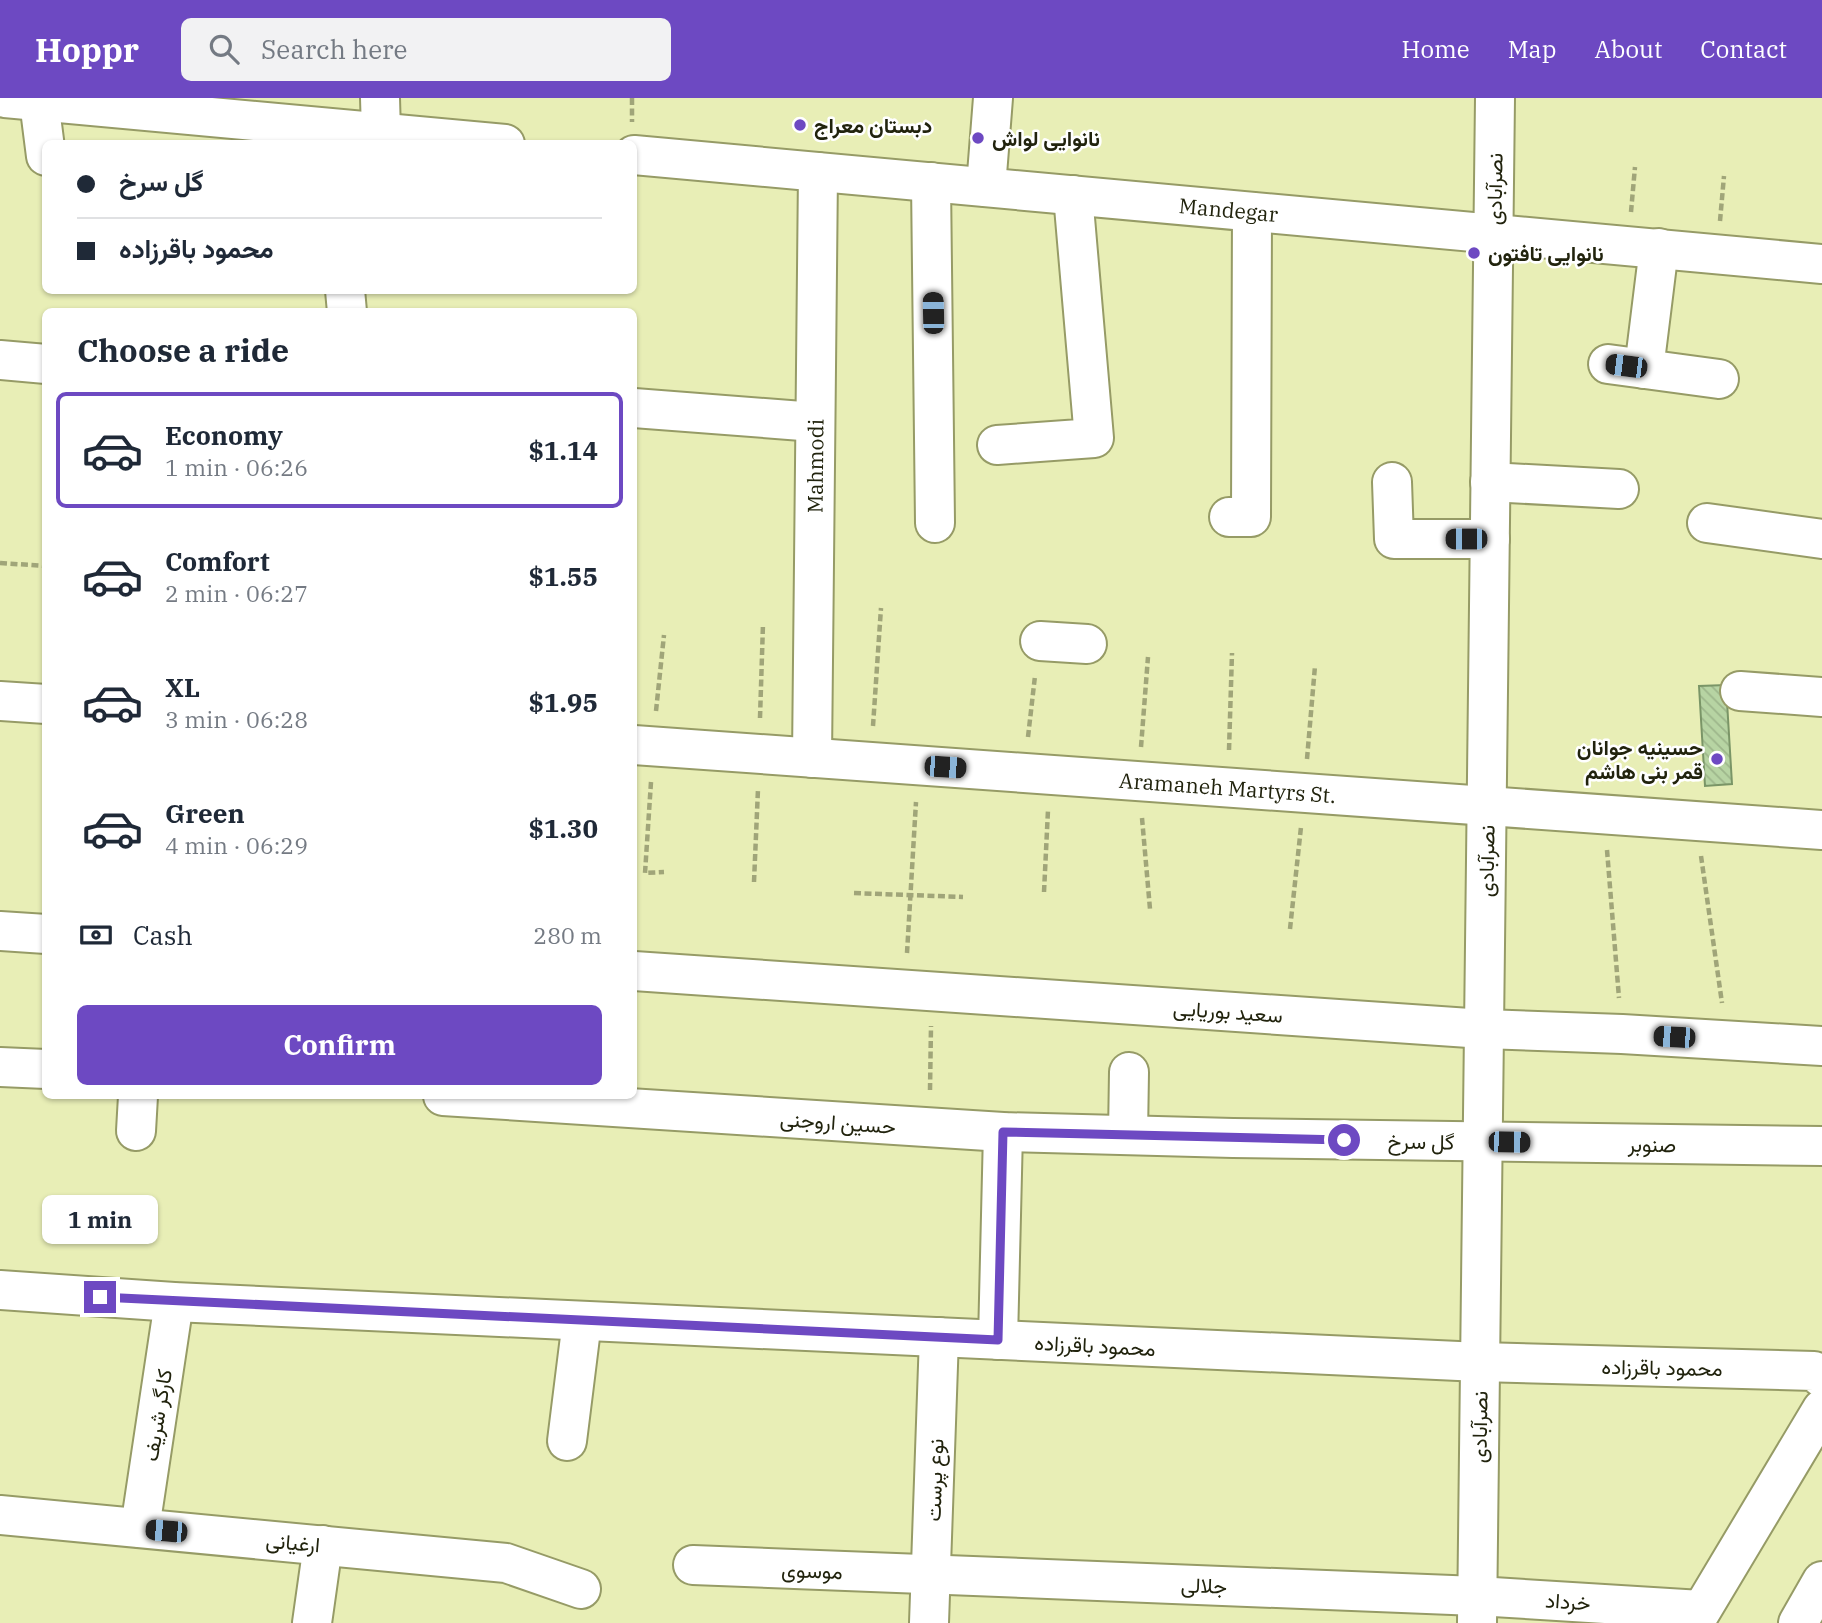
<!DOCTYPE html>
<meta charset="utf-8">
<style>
:root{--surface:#fff;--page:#f2f2f3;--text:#1f2937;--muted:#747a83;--line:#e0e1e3;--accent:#6d49c2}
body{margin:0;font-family:"IBM Plex Serif",Vazirmatn,serif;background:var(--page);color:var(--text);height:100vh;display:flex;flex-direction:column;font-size:26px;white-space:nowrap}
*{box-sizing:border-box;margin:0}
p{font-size:23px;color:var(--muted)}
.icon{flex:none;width:38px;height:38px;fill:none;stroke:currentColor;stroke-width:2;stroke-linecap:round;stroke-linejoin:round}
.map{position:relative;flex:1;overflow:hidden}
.panel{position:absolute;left:42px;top:210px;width:595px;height:791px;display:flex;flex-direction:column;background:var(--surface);border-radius:10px;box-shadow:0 2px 5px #0004}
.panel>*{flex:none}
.guide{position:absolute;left:42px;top:42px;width:595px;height:154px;border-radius:10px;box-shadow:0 2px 5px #0004;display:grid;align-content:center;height:154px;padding:0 35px;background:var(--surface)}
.end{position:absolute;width:32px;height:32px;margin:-16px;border:9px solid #6d49c2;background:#fff;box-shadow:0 0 0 4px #fff}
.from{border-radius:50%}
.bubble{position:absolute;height:49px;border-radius:10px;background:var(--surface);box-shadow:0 2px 5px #0004;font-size:23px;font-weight:800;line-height:49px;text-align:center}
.car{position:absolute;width:21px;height:42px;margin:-21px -10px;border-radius:9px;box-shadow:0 0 5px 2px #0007;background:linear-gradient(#222 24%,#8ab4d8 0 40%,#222 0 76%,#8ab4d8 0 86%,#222 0)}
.guide b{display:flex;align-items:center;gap:24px;height:66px;font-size:26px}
.guide b+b{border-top:2px solid var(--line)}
.guide i{width:18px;height:18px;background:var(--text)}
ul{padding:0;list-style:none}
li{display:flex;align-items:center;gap:21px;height:116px;margin:0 14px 10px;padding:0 21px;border:4px solid transparent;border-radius:10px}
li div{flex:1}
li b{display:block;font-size:26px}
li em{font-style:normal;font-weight:800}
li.on{border-color:var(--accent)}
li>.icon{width:63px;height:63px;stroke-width:1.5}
h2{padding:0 35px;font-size:32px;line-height:84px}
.pay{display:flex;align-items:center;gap:18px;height:77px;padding:0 35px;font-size:26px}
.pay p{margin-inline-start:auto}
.button{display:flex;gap:14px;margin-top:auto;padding:14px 35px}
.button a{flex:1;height:80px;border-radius:10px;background:var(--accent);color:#fff;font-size:28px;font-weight:800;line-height:80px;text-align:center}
header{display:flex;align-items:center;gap:42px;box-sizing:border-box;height:98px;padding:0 35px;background:var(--accent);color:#fff}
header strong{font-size:33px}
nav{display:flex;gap:38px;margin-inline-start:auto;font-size:24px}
.search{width:490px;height:63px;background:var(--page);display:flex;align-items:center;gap:18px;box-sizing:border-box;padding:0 24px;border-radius:10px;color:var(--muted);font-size:26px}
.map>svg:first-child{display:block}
.building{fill:url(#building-back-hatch);stroke:#7a9567;stroke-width:2}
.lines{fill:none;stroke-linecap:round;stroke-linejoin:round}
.minor-casing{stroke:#969b66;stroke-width:42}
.highway-casing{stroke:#969b66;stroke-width:42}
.path{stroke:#a0a579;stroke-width:4.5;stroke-dasharray:7 3.5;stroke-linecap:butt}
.minor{stroke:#fff;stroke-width:38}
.highway{stroke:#fff;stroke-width:38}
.route{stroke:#6d49c2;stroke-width:9}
.poi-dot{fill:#6d49c2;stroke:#fff;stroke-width:2.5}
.labels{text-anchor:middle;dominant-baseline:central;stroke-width:5;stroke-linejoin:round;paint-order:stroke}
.poi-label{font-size:21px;font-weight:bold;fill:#21230d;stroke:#fff;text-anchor:start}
.street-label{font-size:21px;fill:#21230d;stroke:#fff}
</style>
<header>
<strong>Hoppr</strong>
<div class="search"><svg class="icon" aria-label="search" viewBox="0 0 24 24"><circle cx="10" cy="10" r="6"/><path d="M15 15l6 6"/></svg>Search here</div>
<nav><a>Home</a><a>Map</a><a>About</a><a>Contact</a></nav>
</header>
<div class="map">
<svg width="1822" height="1525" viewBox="0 0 1822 1525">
<defs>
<pattern id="building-back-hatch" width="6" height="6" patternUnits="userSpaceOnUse" patternTransform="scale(1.75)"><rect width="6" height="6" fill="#b7d4a3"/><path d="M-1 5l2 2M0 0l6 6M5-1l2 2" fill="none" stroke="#9db68b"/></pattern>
</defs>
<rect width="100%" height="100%" fill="#e8eeb6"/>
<path class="building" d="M1726 587 1732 686 1705 688 1699 588Z"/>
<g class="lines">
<defs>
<g id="minor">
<path d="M5 0 505 46"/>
<path d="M380 0 381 34"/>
<path d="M39 3 46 58"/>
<path id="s1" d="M634 57 1822 166"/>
<path d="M931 84 935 425"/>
<path d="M986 89 993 0"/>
<path d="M345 192 347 214"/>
<path d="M0 262 46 266"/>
<path d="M1608 266 1719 281"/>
<path d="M1644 271 1659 150"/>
<path d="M634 310 815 324"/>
<path d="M997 347 1094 340 1073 97"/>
<path d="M1392 384 1394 441H1490"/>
<path d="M1490 384 1619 391"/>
<path d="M1229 419H1251L1252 114"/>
<path d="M1707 425 1822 441"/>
<path d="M1040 543 1087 546"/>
<path d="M1740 593 1822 599"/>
<path d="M0 603 46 606"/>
<path id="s2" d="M634 647 1822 732"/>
<path id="s3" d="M812 660 818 74"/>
<path d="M0 833 46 836"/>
<path d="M634 873 1484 931 1622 936 1822 948"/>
<path d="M0 969 46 971"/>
<path d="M443 998 1003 1034 1233 1040 1822 1048"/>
<path d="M136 1033 138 998"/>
<path d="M1128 1037 1129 974"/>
<path d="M0 1192 174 1204 1480 1264 1814 1273 1822 1280"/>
<path d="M998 1242 1003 1034"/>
<path d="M567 1343 582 1223"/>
<path d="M0 1417 506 1465 581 1491"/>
<path d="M140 1430 174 1204"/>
<path d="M693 1467 1477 1498 1701 1512"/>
<path d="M312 1525 323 1447"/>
<path d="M929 1525 939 1239"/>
<path d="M1477 1525 1495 0"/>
<path d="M1694 1525 1822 1311"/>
</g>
<path id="highway" d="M1798 1525 1822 1483"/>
</defs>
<use href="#minor" class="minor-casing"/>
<use href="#highway" class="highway-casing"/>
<g class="path">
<path d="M632 0V24"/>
<path d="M1631 114 1635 69"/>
<path d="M1720 123 1724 78"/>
<path d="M0 465 46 468"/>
<path d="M656 613 664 537"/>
<path d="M760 620 763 526"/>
<path d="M873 628 881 510"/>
<path d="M1028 639 1035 578"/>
<path d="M1141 649 1148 559"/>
<path d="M1229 652 1232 555"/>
<path d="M1307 661 1315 568"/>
<path d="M651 684 645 775 664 774"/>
<path d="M1142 720 1150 811"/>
<path d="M1607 752 1619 900"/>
<path d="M1701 758 1722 905"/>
<path d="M754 784 758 691"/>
<path d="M1044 794 1048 712"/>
<path d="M854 795 963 799"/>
<path d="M1290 831 1301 729"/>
<path d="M907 855 916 704"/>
<path d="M930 992 931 928"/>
</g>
<use href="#minor" class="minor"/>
<use href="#highway" class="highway"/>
</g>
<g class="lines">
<path class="route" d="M100 1199 998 1242 1003 1034 1344 1042"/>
</g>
<g class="poi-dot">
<circle cx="800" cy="27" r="7"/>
<circle cx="978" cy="40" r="7"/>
<circle cx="1474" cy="155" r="7"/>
<circle cx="1717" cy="661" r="7"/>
</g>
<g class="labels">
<g class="poi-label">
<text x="814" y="27">دبستان معراج</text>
<text x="992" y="40">نانوایی لواش</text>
<text x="1488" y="155">نانوایی تافتون</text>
<text x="1703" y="649" text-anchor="end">حسینیه جوانان<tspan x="1703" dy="24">قمر بنی هاشم</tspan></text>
</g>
<g class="street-label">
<text transform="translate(1494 91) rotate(-89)">نصرآبادی</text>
<text stroke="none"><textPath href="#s1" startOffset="597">Mandegar</textPath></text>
<text stroke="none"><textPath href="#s3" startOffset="292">Mahmodi</textPath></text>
<text stroke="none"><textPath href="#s2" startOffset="595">Aramaneh Martyrs St.</textPath></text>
<text transform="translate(1486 763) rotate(-89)">نصرآبادی</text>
<text transform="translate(1228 913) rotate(4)">سعید بوریایی</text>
<text transform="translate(838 1024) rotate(4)">حسین اروجنی</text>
<text transform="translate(1421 1043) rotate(1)">گل سرخ</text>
<text transform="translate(1652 1046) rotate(1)">صنوبر</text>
<text transform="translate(1095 1247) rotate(3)">محمود باقرزاده</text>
<text transform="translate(1662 1269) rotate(1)">محمود باقرزاده</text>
<text transform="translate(157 1317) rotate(-81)">کارگر شریف</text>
<text transform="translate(1479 1329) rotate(-89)">نصرآبادی</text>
<text transform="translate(934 1382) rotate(-88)">نوع پرست</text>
<text transform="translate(293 1444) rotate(5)">ارغیانی</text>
<text transform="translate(812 1472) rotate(2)">موسوی</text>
<text transform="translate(1204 1487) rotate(2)">جلالی</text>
<text transform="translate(1568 1503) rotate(4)">خرداد</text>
</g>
</g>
</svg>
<i class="end from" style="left:1344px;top:1042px"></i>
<i class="end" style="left:100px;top:1199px"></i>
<div class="bubble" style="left:42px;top:1097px;width:116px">1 min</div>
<i class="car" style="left:933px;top:215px;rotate:359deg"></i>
<i class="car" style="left:1626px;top:268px;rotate:277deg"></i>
<i class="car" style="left:1466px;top:441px;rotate:270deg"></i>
<i class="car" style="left:945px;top:669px;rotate:94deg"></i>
<i class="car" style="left:1674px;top:939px;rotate:273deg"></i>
<i class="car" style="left:1509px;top:1044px;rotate:91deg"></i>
<i class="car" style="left:166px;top:1433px;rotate:275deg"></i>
<div class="guide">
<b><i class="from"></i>گل سرخ</b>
<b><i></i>محمود باقرزاده</b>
</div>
<section class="panel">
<h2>Choose a ride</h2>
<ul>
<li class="on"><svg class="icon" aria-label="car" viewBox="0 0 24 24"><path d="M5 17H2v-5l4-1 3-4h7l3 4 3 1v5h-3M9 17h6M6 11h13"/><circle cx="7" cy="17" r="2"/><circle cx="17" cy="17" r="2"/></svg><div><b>Economy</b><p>1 min · 06:26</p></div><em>$1.14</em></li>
<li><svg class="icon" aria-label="car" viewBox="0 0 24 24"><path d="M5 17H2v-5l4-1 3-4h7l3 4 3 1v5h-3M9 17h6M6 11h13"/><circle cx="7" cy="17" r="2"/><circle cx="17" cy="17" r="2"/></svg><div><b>Comfort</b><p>2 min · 06:27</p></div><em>$1.55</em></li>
<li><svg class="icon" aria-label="car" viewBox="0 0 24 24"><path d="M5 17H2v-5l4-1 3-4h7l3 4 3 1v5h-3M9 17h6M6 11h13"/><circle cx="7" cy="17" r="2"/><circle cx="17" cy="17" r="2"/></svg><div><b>XL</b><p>3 min · 06:28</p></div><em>$1.95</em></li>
<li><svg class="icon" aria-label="car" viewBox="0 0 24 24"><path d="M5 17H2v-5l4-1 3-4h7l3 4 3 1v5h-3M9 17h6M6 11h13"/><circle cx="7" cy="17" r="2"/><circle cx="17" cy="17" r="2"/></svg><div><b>Green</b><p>4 min · 06:29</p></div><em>$1.30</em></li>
</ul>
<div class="pay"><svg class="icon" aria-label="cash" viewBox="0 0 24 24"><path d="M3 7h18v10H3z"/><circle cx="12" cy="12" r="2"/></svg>Cash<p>280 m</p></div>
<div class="button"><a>Confirm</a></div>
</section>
</div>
